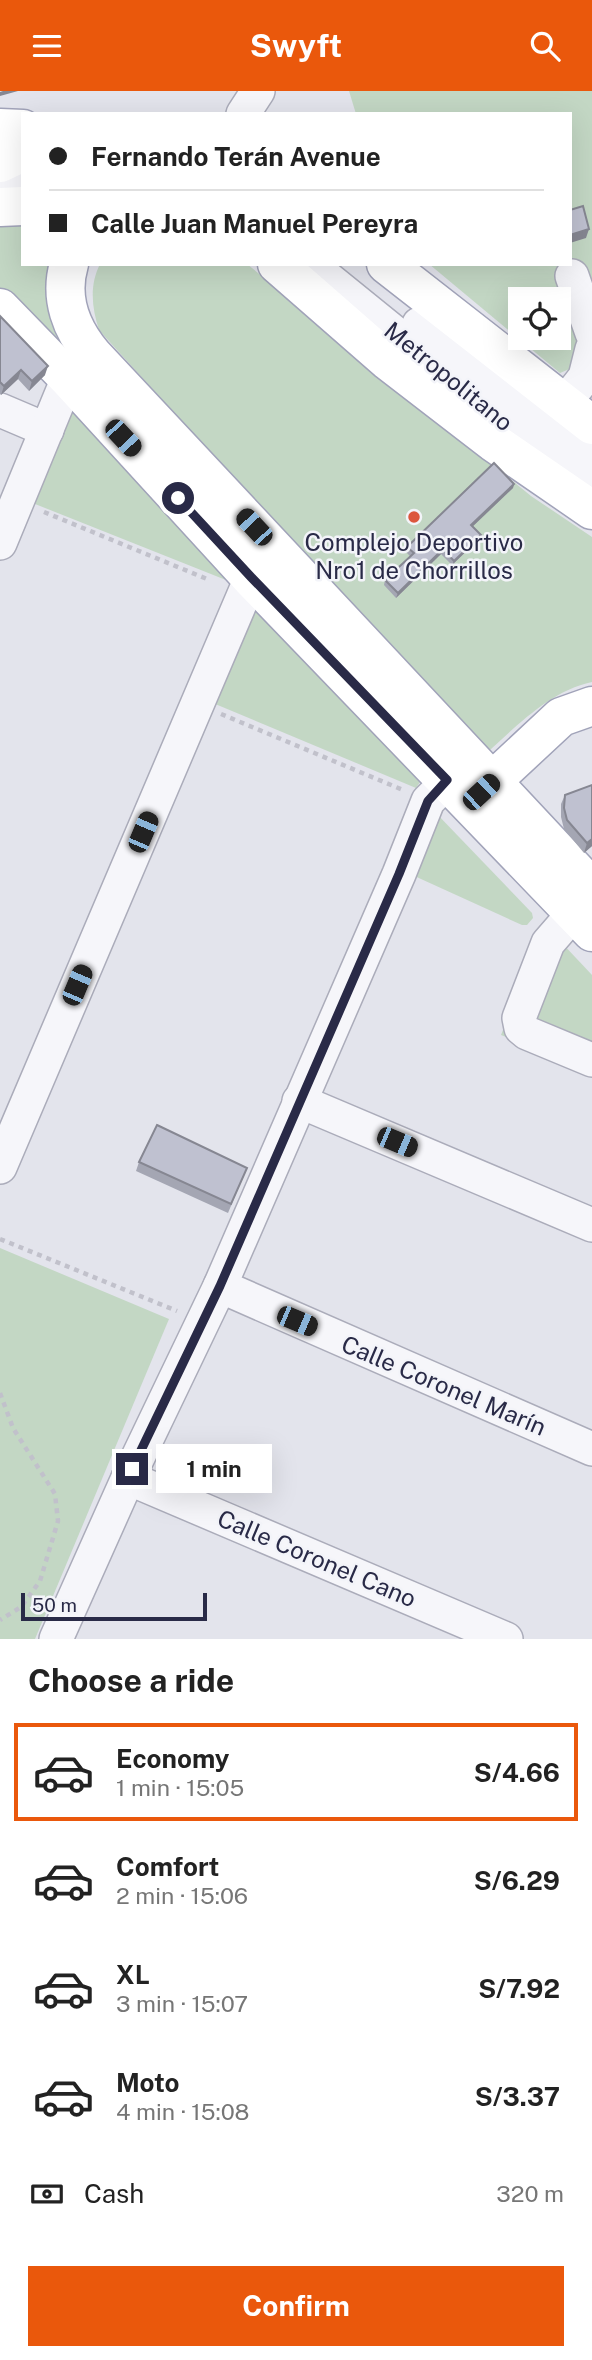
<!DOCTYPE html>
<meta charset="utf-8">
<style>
:root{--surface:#fff;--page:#f2f2f2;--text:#222;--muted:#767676;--line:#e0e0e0;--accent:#ea580c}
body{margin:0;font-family:"Public Sans",sans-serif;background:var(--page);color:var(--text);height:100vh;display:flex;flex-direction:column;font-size:26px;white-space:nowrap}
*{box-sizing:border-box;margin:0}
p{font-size:23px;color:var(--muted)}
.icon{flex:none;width:38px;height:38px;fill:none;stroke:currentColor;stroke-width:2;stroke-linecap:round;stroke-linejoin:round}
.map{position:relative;height:1548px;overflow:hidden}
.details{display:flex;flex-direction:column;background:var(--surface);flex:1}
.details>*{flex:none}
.hud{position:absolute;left:21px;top:21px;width:551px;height:154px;border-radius:0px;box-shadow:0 7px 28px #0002;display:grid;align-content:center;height:154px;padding:0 28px;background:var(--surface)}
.buttons{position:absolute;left:508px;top:196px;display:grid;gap:14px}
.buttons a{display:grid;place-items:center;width:63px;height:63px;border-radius:0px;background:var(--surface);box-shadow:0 7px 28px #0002;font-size:35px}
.scale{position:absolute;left:21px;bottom:18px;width:186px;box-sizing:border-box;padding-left:7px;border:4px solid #292a47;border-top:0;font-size:19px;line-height:24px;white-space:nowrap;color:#292a47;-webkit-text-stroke:5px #f3f4f9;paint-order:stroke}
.end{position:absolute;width:32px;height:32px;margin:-16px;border:9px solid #292a47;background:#fff;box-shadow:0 0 0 4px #fff}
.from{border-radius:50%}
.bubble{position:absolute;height:49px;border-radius:0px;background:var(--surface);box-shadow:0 7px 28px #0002;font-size:23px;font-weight:700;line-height:49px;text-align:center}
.car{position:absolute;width:21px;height:42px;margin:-21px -10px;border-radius:9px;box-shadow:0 0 5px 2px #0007;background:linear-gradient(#222 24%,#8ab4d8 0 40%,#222 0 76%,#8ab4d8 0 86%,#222 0)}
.hud b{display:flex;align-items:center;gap:24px;height:66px;font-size:26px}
.hud b+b{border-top:2px solid var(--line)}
.hud i{width:18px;height:18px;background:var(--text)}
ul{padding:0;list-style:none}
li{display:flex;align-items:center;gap:21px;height:98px;margin:0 14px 10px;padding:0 14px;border:4px solid transparent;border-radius:0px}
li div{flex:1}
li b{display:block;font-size:26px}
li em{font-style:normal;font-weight:700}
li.current{border-color:var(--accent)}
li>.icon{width:63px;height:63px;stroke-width:1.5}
h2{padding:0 28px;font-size:32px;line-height:84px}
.pay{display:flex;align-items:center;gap:18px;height:77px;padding:0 28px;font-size:26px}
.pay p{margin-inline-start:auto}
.cta{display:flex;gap:14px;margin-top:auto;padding:14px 28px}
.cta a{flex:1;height:80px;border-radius:0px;background:var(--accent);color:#fff;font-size:28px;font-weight:700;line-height:80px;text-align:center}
header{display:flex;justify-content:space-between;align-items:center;height:91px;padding:0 28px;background:var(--accent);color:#fff;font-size:32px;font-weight:700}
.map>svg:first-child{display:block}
.green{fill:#c3d7c4;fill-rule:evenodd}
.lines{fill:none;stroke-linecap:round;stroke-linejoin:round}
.minor-casing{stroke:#abacba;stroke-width:36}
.major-casing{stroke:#a1a3b9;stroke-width:41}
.path{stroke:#c1c1cb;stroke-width:4.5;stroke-dasharray:5 5;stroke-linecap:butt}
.minor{stroke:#f6f6fa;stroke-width:33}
.major{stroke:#fff;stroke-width:38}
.wall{fill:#a4a6b3}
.shaded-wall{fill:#868792}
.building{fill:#bfc1d0;stroke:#868792;stroke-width:2}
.route{stroke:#292a47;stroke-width:9}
.poi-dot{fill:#dc563d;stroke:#f3f4f9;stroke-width:2.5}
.labels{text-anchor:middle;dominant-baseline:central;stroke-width:5;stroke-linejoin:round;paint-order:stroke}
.street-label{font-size:24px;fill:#292a47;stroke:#f3f4f9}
.poi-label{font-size:24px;fill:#292a47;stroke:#f3f4f9}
</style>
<header><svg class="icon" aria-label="menu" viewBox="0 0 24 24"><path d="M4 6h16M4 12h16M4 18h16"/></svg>Swyft<svg class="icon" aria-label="search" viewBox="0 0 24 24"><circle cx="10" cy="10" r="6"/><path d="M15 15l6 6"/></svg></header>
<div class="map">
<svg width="592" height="1548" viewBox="0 0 592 1548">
<rect width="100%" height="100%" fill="#e3e4ec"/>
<g class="green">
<path d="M349 0H592V291L572 277 560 282 429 173H570V23H356ZM520 208H558V247H520Z"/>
<path d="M23 120V173H52L56 241 61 263 0 197V122Z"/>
<path d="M100 173H247L531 405 592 446V591C549 600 515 637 483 665L99 239C92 217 89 195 100 173Z"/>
<path d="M72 308 241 495 30 411Z"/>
<path d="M253 506 426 682 416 697 208 610Z"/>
<path d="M435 721 532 822 533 827 527 834H522L410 783Z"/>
<path d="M545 834 592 884V980L501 944Z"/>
<path d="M0 1157 169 1228 35 1548H0Z"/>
</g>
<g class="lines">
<defs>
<g id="minor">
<path d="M243 23 258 0"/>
<path d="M0 87 23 89"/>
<path d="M310 173 479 310 592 393"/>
<path d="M572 185 592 242"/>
<path d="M419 233 592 366"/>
<path d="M563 314 585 286 592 258"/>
<path d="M0 319 47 339"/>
<path d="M0 452 68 287 84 272"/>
<path d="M574 822 548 852 519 927 521 937 527 942 592 969"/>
<path d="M299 1010 592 1134"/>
<path d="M0 1076 251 487 265 466"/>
<path d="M220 1195 592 1358"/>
<path d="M128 1387 506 1548"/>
<path d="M56 1548 128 1387 220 1195 399 783 428 710 465 673"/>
</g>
<g id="major">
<path d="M0 37 23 38"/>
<path d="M0 72 23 61"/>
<path d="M0 116 23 115"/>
<path d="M69 173C59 207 71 238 93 264L592 797"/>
<path d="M277 173 388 270 493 351 592 419"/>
<path d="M386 173 592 334"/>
<path d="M0 217 68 287 251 487 592 841"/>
<path d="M473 708 561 626 592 615"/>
</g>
</defs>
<use href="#minor" class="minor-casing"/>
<use href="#major" class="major-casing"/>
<g class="path">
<path d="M44 421 207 488"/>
<path d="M221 623 403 699"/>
<path d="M0 1148 177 1220"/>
<path d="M0 1302 13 1337 55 1403 58 1430 40 1490 21 1516 0 1529"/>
</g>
<use href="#minor" class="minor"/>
<use href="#major" class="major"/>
</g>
<g class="wall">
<path d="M0 225 45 284 29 300 18 288 1 304 0 303Z"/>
<path d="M514 393 513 397 473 435 481 444 479 448 452 474 441 463 396 507 384 494 385 489 410 465 405 460 407 456Z"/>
<path d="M592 694V755L584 762 564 738 561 726V713L565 704Z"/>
<path d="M139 1071 243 1086 228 1122 136 1080Z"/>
</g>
<g class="shaded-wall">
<path d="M3 0H18L0 5V1Z"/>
<path d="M589 138 586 147 570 152V144Z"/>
<path d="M48 275 45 284 29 300 32 290Z"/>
<path d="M21 279 18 288 1 304 4 295Z"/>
<path d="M514 393 513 397 470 438 471 434Z"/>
<path d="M481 444 479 448 452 474 454 470Z"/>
<path d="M443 458 441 463 396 507 398 502Z"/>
<path d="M592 748V755L584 762 587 752Z"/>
</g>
<g class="building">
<path d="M583 115 589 138 570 144V119Z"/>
<path d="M0 225 48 275 32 290 21 279 4 295 0 291Z"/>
<path d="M494 372 514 393 471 434 481 444 454 470 443 458 398 502 385 489 414 462 407 456Z"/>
<path d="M592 694V748L587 752 567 729 564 717 565 704Z"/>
<path d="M157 1034 247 1077 231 1113 139 1071Z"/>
</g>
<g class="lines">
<path class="route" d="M132 1378 220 1195 399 783 428 710 447 689 251 486 178 407"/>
</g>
<circle class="poi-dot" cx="414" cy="426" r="7"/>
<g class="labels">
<g class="street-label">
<text transform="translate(449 285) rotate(39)">Metropolitano</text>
<text transform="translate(444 1294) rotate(23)">Calle Coronel Marín</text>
<text transform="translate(317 1467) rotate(23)">Calle Coronel Cano</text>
</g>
<g class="poi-label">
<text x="414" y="451">Complejo Deportivo<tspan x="414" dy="28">Nro1 de Chorrillos</tspan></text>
</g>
</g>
</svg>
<div class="buttons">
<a><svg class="icon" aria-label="locate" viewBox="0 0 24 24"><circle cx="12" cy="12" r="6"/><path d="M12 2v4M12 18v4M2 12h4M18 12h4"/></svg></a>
</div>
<div class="scale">50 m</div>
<i class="end from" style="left:178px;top:407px"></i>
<i class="end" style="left:132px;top:1378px"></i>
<div class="bubble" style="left:156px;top:1353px;width:116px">1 min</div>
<i class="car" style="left:123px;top:347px;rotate:137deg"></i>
<i class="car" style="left:254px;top:436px;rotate:317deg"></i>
<i class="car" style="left:481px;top:701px;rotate:47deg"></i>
<i class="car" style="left:143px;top:741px;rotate:23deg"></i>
<i class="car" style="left:77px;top:894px;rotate:23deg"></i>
<i class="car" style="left:397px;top:1051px;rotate:113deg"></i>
<i class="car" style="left:297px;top:1230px;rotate:113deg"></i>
<div class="hud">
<b><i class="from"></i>Fernando Terán Avenue</b>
<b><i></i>Calle Juan Manuel Pereyra</b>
</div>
</div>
<section class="details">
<h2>Choose a ride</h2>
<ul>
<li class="current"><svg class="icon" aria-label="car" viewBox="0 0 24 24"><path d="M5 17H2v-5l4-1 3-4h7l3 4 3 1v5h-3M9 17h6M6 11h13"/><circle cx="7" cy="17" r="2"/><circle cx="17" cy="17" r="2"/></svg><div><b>Economy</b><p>1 min · 15:05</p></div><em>S/4.66</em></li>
<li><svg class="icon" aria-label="car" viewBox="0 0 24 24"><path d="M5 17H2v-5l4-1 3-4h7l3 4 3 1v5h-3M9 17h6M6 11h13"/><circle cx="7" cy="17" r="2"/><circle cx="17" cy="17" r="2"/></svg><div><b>Comfort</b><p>2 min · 15:06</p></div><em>S/6.29</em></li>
<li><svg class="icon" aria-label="car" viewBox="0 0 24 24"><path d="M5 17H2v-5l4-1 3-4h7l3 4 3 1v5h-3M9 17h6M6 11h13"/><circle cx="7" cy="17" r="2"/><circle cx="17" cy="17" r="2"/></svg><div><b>XL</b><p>3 min · 15:07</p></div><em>S/7.92</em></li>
<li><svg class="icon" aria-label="car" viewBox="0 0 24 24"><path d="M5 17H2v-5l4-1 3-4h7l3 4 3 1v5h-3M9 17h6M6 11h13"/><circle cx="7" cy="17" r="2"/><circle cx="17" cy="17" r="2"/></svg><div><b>Moto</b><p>4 min · 15:08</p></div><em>S/3.37</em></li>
</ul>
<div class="pay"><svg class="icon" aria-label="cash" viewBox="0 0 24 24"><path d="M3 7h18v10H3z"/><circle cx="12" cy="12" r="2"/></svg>Cash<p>320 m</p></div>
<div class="cta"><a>Confirm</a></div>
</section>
